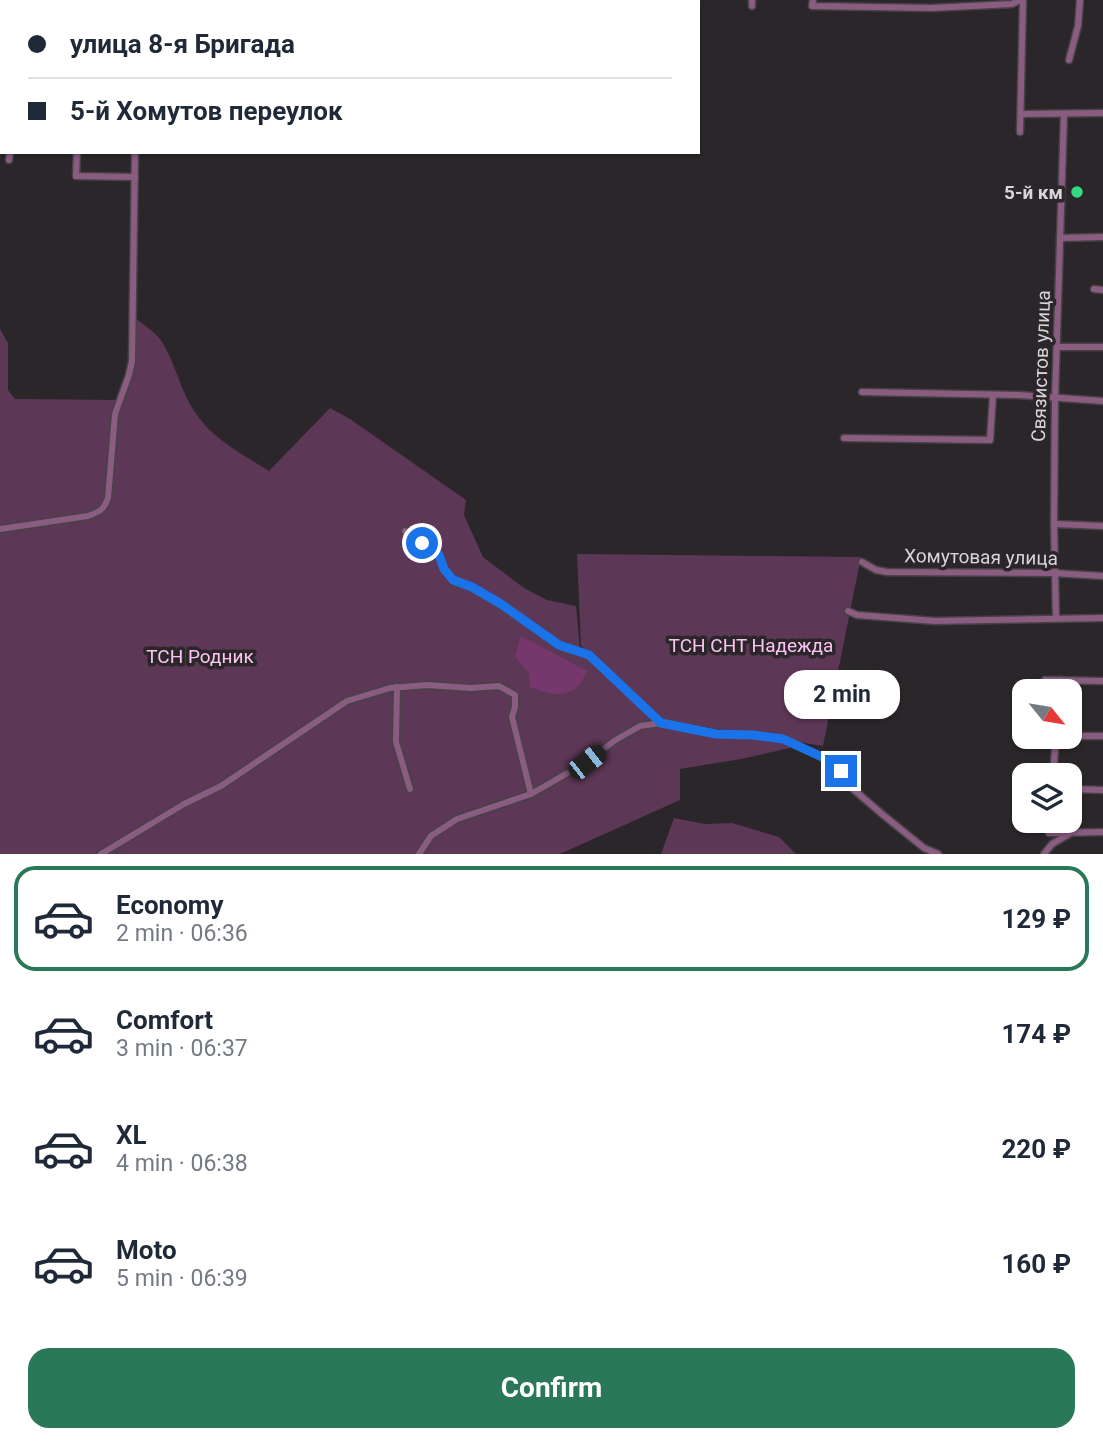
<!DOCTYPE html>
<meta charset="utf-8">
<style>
:root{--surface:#fff;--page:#f6f6f7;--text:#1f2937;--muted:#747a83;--line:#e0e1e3;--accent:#2a7858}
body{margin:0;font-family:Roboto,sans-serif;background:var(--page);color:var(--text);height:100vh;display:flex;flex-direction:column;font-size:26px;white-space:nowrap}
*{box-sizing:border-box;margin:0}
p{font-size:23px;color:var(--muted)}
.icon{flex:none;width:38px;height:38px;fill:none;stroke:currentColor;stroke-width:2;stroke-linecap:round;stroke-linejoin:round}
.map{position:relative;height:854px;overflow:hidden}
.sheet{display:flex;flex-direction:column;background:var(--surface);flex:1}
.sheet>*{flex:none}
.hud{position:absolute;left:0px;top:0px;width:700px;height:154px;box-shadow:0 2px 5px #0004;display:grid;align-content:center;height:154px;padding:0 28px;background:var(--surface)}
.needle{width:46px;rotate:120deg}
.controls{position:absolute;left:1012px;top:679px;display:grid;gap:14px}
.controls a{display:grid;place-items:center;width:70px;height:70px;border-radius:14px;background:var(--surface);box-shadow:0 2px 5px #0004;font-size:35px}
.end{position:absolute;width:32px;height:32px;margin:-16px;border:9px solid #1a73e8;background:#fff;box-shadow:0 0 0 4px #fff}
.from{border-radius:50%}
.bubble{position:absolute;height:49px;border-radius:21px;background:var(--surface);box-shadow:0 2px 5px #0004;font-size:23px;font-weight:700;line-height:49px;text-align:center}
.car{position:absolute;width:21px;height:42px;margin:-21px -10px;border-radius:9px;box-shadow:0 0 5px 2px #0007;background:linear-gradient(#222 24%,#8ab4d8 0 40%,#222 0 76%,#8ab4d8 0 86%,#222 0)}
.hud b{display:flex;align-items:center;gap:24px;height:66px;font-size:26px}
.hud b+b{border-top:2px solid var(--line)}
.hud i{width:18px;height:18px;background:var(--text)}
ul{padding:12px 0 0;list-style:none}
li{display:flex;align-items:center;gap:21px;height:105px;margin:0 14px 10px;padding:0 14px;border:4px solid transparent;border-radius:21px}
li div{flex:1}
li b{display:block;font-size:26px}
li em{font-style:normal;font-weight:700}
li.on{border-color:var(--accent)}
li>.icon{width:63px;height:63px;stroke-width:1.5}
.primary-button{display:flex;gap:14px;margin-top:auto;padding:14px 28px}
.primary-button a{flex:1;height:80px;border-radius:21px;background:var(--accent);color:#fff;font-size:28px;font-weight:700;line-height:80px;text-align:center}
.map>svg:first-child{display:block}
.green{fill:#5d3756}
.water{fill:#76386c}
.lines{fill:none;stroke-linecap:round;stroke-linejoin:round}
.street-casing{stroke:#474246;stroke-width:9}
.street{stroke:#895c80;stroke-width:6}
.route{stroke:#1a73e8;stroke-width:9}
.poi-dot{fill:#37d880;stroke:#2b262a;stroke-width:2.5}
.labels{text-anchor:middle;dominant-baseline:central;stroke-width:7;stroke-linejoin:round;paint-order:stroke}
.poi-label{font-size:19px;font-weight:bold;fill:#d8d4d7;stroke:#2b262a;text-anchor:end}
.street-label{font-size:19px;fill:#d8d4d7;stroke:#2b262a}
.park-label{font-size:19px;fill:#fbc3ef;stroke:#2b262a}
</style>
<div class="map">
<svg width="1103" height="854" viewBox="0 0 1103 854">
<rect width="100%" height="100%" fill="#2b262a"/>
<g class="green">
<path d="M134 317C145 326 159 334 165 347 177 369 182 395 197 415 214 440 244 455 269 471L330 408 350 419 466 500 464 515 483 557 524 588 547 600 576 606 580 649 655 720 804 745 741 759 680 769V800L560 854H0V329L8 343V390L15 399 121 400 133 366Z"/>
<path d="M577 554 861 557 823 746 660 720 581 646Z"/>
<path d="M674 818 705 824 732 823 779 837 796 854H661Z"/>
</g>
<path class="water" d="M521 636 587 671C575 700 556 697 530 687L529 673 515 657Z"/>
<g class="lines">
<defs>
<g id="street">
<path d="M134 0V2"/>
<path d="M752 0V6"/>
<path d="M813 0 812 6 931 8 1012 4 1020 0"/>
<path d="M14 2V0"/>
<path d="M81 2V0"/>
<path d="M1069 60 1078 26 1080 0"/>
<path d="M1022 114 1103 113"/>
<path d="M1020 132 1023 0"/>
<path d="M77 152 76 176 135 177"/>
<path d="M9 160 10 152"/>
<path d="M1060 238 1103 237"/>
<path d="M1094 289 1103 290"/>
<path d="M1057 347H1103"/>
<path d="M862 392 1019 395 1103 401"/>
<path d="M844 438 990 440 993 395"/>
<path d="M1054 524 1103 526"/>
<path d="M0 529 88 516C99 512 104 510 108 498L115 414 129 375 132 361 135 152"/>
<path d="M405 531 439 555 444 570 453 581 472 587 501 605 559 645 589 655 661 723"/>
<path d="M862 562 876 570 887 572 1053 573 1103 576"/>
<path d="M848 611 857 615 935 621 1103 618"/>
<path d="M1056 618 1054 524 1055 399 1064 114"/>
<path d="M1045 680 1103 681"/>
<path d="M397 687 396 742 410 789"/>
<path d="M1060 691 1061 680"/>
<path d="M1069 736H1103"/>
<path d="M1053 775 1056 738"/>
<path d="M1069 789 1103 790"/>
<path d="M1049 833 1103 832"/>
<path d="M101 854 184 804 221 786 347 701 390 688 427 685 471 688 499 686 515 695V707L512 717 531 794"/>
<path d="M419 854 431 836 457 819 531 794 587 762 614 741 640 726 661 723 716 734 753 735 783 739 822 757 841 771 853 789 882 814 924 848 938 854"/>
<path d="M1044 854 1052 844 1069 834"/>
</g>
</defs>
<use href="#street" class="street-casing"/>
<use href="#street" class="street"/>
</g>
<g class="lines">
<path class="route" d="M422 543 439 555 444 569 453 580 472 587 501 604 559 645 589 655 661 723 716 734 753 735 783 739 822 757 841 771"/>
</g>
<circle class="poi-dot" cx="1077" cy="192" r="7"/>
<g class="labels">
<g class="poi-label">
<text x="1063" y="192">5-й км</text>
</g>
<g class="street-label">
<text transform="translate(1041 366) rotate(-88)">Связистов улица</text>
<text transform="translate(981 557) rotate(1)">Хомутовая улица</text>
</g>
<g class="park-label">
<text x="751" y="645">ТСН СНТ Надежда</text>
<text x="200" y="656">ТСН Родник</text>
</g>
</g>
</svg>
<div class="controls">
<a><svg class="needle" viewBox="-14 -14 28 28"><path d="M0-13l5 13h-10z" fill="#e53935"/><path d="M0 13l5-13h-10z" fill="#747a83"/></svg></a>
<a><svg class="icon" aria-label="layers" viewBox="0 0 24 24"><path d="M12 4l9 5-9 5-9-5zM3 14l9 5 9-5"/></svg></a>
</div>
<i class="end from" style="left:422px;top:543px"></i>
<i class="end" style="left:841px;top:771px"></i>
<div class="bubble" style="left:784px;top:670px;width:116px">2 min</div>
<i class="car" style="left:587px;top:762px;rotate:52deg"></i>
<div class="hud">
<b><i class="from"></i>улица 8-я Бригада</b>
<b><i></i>5-й Хомутов переулок</b>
</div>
</div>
<section class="sheet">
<ul>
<li class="on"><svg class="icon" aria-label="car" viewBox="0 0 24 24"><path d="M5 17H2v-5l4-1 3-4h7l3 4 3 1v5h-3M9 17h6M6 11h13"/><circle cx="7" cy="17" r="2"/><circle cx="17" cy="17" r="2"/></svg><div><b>Economy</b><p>2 min · 06:36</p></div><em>129 ₽</em></li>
<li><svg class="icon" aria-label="car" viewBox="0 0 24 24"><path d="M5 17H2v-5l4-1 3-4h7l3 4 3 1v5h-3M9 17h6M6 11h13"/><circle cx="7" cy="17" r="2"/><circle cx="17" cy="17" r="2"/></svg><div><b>Comfort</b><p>3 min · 06:37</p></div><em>174 ₽</em></li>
<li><svg class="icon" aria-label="car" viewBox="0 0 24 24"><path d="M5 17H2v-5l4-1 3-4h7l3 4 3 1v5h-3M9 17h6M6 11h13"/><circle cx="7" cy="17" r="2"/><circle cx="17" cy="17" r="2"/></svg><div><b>XL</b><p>4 min · 06:38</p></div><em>220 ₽</em></li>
<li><svg class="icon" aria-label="car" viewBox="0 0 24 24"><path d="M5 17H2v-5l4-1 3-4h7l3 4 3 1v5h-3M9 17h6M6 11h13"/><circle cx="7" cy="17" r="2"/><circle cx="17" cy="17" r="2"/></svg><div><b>Moto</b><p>5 min · 06:39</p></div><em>160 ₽</em></li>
</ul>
<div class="primary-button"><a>Confirm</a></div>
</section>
